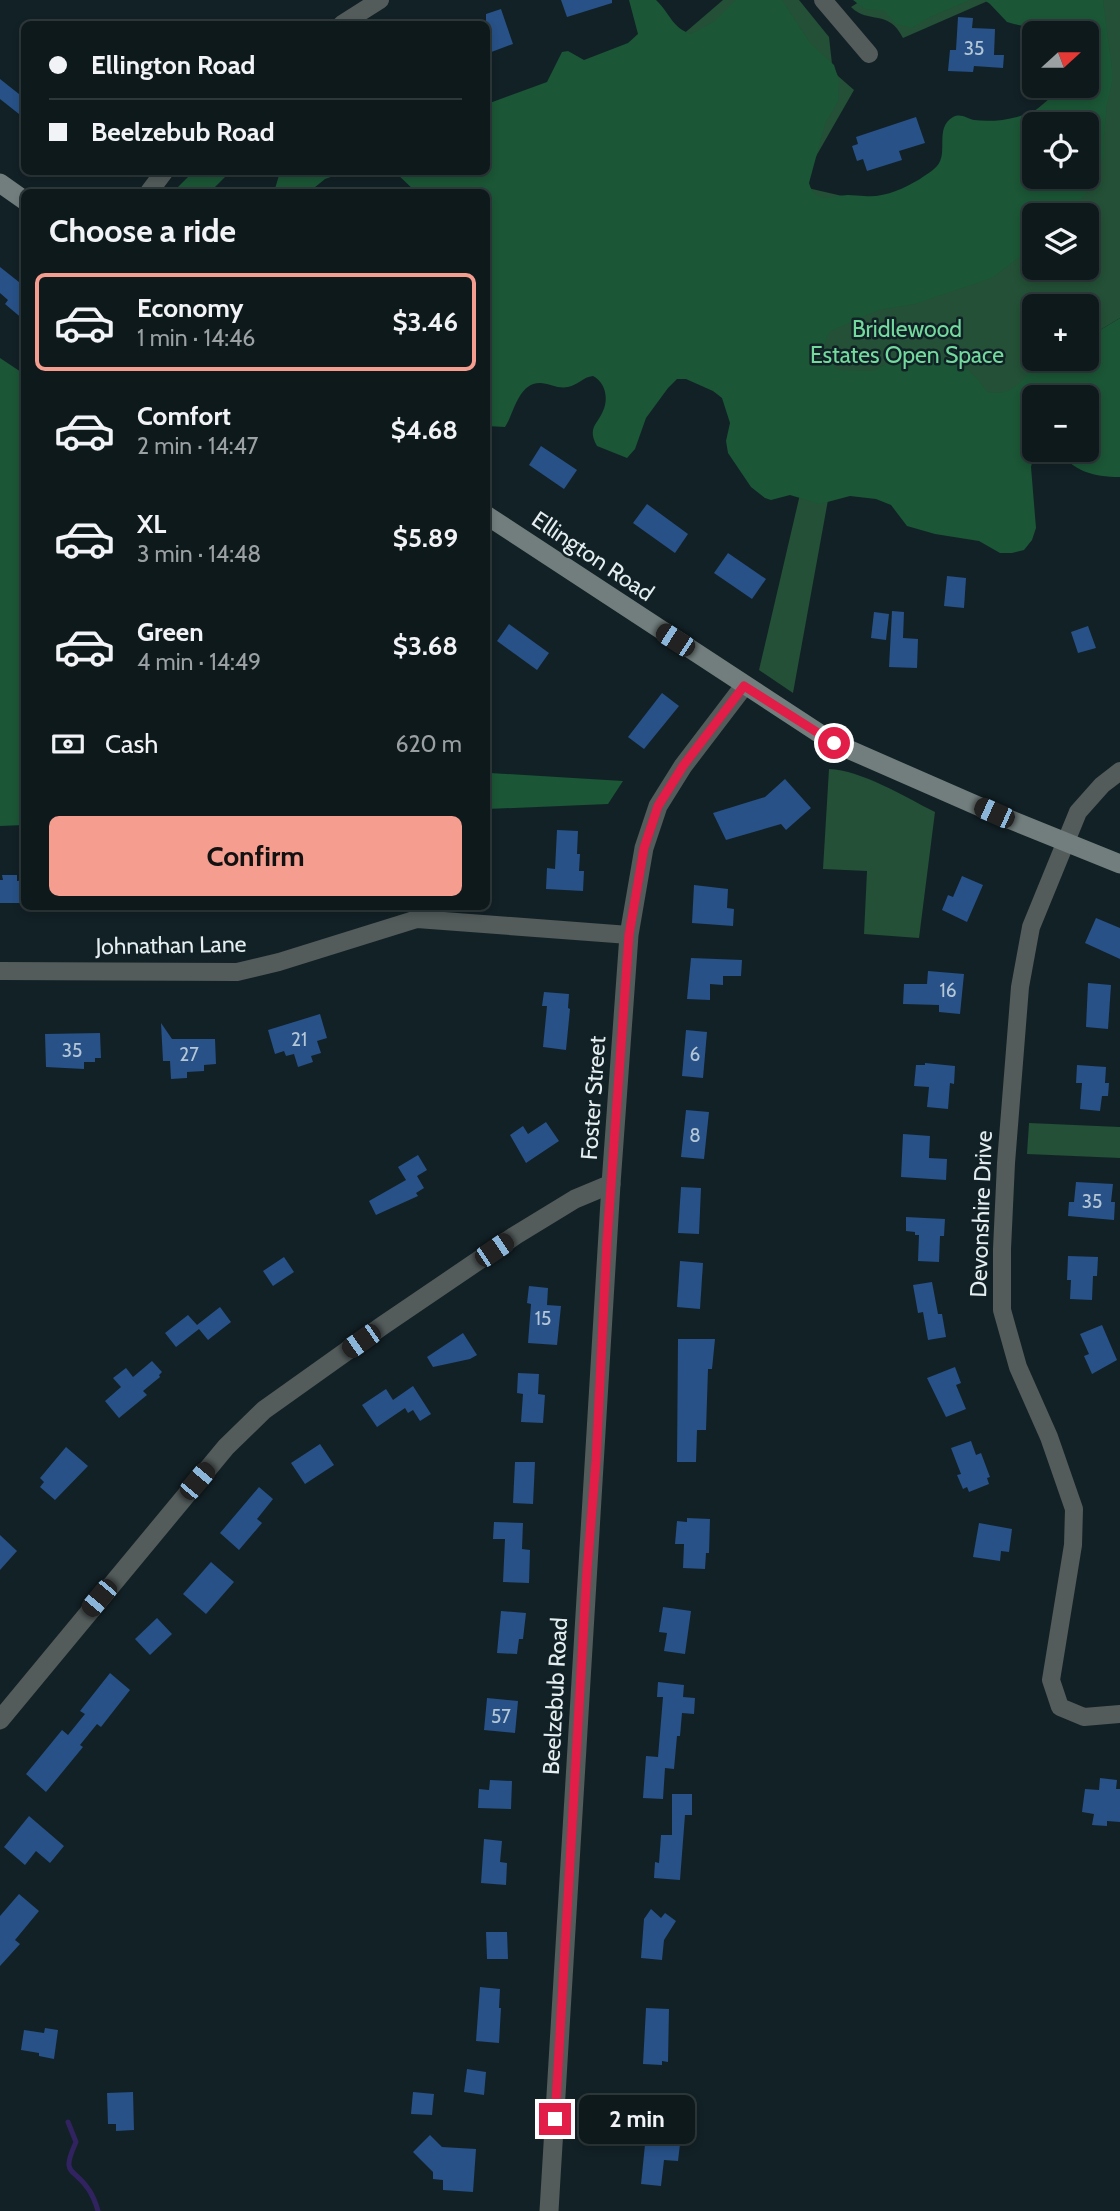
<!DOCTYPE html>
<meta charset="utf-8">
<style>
:root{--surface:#0e191c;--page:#1c2629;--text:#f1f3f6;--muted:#9ba0a3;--line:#2e383b;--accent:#f59d8f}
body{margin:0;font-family:Cabin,sans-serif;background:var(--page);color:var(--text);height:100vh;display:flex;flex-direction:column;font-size:26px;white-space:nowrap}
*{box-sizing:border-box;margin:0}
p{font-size:23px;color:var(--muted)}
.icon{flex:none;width:38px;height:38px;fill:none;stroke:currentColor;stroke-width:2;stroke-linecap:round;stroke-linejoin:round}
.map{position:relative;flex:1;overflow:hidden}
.drawer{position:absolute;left:21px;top:189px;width:469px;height:721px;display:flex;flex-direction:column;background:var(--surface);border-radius:10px;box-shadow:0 4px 10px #0003,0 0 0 2px var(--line)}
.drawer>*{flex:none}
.hud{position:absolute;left:21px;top:21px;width:469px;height:154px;border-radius:10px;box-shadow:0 4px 10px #0003,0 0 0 2px var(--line);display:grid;align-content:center;height:154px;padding:0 28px;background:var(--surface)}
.needle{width:46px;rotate:69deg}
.buttons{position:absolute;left:1022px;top:21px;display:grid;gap:14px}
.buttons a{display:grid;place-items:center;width:77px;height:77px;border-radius:10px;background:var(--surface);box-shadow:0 4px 10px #0003,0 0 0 2px var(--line);font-size:35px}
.end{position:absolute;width:32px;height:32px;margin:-16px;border:9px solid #e11d48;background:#fff;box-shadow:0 0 0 4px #fff}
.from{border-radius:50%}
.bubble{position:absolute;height:49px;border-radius:10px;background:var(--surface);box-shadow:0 4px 10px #0003,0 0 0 2px var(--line);font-size:23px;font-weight:800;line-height:49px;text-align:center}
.car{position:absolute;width:21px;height:42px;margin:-21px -10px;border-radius:9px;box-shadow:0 0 5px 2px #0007;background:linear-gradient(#222 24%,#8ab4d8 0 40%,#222 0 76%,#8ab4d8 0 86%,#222 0)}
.hud b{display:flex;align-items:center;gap:24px;height:66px;font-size:26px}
.hud b+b{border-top:2px solid var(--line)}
.hud i{width:18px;height:18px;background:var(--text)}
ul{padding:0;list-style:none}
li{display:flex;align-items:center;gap:21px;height:98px;margin:0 14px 10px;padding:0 14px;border:4px solid transparent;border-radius:10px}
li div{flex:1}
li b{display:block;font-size:26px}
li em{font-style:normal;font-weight:800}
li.on{border-color:var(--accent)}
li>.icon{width:63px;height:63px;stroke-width:1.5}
h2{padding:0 28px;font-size:32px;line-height:84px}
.pay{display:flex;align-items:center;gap:18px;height:77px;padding:0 28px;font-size:26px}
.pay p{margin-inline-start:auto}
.cta{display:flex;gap:14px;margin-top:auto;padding:14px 28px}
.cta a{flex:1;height:80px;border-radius:10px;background:var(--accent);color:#111;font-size:28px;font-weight:800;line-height:80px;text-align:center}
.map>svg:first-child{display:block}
.green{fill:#235036;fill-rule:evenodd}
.forest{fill:#1b5636;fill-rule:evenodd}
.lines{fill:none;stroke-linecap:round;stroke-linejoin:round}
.stream{stroke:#31235f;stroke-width:5}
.building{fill:#275187}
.minor{stroke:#535b5b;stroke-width:18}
.tertiary{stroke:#535b5b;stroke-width:19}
.secondary{stroke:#717e7d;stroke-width:19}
.route{stroke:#e11d48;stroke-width:9}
.labels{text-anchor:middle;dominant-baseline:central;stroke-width:5;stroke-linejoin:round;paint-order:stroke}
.number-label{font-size:19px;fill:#b5c7d6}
.park-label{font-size:23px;fill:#71da9c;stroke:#122126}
.street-label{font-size:23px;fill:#e4eef1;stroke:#122126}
</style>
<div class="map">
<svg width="1120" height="2211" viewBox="0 0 1120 2211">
<rect width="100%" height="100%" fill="#122126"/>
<g class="green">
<path d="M723 0H799L829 37 832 64 838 76 854 90 799 186 916 213 1064 86H1087V33L1025 0H1120V318L1087 338V306H1034V359H1039L1034 366 1018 494 832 478 793 693 759 670 815 430 486 192V172L659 55ZM1034 124H1087V177H1034ZM1034 215H1087V268H1034Z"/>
<path d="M862 0H990L903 38C888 8 869 25 851 7Z"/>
<path d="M829 769C861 770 905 797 935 812L919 938 864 934 867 871 823 869Z"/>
<path d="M1029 1123 1120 1127V1158L1027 1154Z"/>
</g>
<g class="forest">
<path d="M629 0H656C670 13 672 28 691 34L715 21 736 0H781L784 3 810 43 834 65 839 81 838 101 825 124 809 183C815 205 831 196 848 195 854 195 859 196 864 196 884 198 903 189 920 179 925 175 933 171 937 166 949 153 934 128 953 117 961 113 966 118 974 120 996 123 1028 118 1046 103 1051 99 1055 91 1059 86H1087V33H1046L1038 29 1014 24 1007 22 990 4 984 0H1103L1112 69V83L1107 104 1103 144 1104 156 1091 186 1081 200 1065 215H1034V246L992 278 915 304 879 310 831 331 827 336 824 347 835 368 840 370 873 371 896 359 920 353 934 355 968 370 978 379 986 391C1011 400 1026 377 1039 359H1087V338L1120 318V477C1092 477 1075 471 1056 450H1087V397H1034L1035 450 1031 467 1036 528 1032 540 1024 550 1012 553H1000L979 541 935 534 907 526 891 505 876 499 850 496 820 504 790 495 771 500 765 498 751 487 728 453 726 441 730 423 722 398 713 391 686 379H677L668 388 646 418 635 449 627 458 597 446C587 428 597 425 603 411 609 398 605 382 593 376 583 377 578 385 568 387 558 389 551 384 541 383 518 382 514 414 505 427L487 426V357L490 345 486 333V192H416L395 172H486L487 104 547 82 562 52 568 51 584 60 628 43 638 34ZM1034 124H1087V177H1034Z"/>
<path d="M853 0H970L928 18 912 28 897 24 884 11 865 9Z"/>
<path d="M193 172H230L210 192H173Z"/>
<path d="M280 172H345L325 179 309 192H274Z"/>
<path d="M0 358 24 374V604L22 627 24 628V825L0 826Z"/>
<path d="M486 771 490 773 623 781 608 804 487 809Z"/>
</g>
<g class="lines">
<path class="stream" d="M68 2122 76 2142C60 2177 74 2166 89 2190 93 2196 96 2204 98 2211"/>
</g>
<g class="building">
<path d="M561 0H612V3L567 17Z"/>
<path d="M501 9 513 44 486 54V14Z"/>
<path d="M958 17 973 18 972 28 995 29 994 55H1004L1003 68 974 66 973 72 948 71 950 50H956Z"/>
<path d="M0 79 24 98V107L19 114 0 99Z"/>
<path d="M916 117 925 143 899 151 902 160 867 171 863 159 857 161 852 146 858 144 856 137Z"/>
<path d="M0 267 24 286V320L5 304 8 300 0 293Z"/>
<path d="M541 446 577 470 564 489 529 465Z"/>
<path d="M647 504 688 534 675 553 633 523Z"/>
<path d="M728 553 766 579 752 599 714 573Z"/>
<path d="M947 576 966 578 964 608 944 606Z"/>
<path d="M892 611 904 612 903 638 918 639 917 668 889 667Z"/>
<path d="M874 612 889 614 886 640 871 638Z"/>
<path d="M509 624 549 653 537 670 497 641Z"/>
<path d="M1088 626 1096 648 1078 653 1071 632Z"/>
<path d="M662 693 679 706 644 749 628 737Z"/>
<path d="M785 779 811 808 786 830 781 824 726 840 713 813 765 797Z"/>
<path d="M557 830 578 831 577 854H580L579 871H584L583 891 546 889 547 868 555 869Z"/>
<path d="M2 875H17V881L24 880V903H0V880H3Z"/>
<path d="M962 876 983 885 967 922 942 910 948 895 953 897Z"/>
<path d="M694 885 728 889 727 908 734 909 733 926 692 923Z"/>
<path d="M1096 918 1120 928V959L1085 943Z"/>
<path d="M691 958 742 960 741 976H723V985L710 984V1000L687 999Z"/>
<path d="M928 971 964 974 960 1014 939 1012V1005L903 1004 904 984H927Z"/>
<path d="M1088 983 1111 985 1108 1029 1086 1027Z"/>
<path d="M544 992 569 994 568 1008 570 1009 566 1050 543 1047 547 1006H542Z"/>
<path d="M320 1014 327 1038 317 1041 321 1053 311 1056 313 1062 298 1067 294 1054 286 1056 284 1051 275 1054 268 1030Z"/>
<path d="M161 1023 172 1039H215L216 1064 204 1065V1071L187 1072V1078L171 1079 170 1061H163Z"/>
<path d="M686 1030 707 1032 703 1078 682 1076Z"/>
<path d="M100 1033 101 1058H95V1062H84V1069L46 1067 45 1034Z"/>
<path d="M925 1063 955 1066 954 1084 950 1083 948 1109 927 1107 929 1087 914 1086 916 1065H925Z"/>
<path d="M1077 1065 1106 1067 1105 1083H1109L1108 1096H1102L1100 1111 1080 1109 1082 1083H1076Z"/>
<path d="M686 1110 709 1112 704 1159 681 1157Z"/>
<path d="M546 1122 559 1141 526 1163 510 1135 523 1126 528 1134Z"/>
<path d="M903 1134 930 1136 929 1158 947 1159 946 1180 901 1177Z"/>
<path d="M418 1155 427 1170 417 1176 424 1188 416 1193 418 1196 376 1215 369 1201 406 1180 398 1167Z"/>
<path d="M1076 1182 1113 1184 1111 1202H1115L1114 1220 1068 1216 1069 1202H1074Z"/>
<path d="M681 1187 701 1188 699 1234 678 1233Z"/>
<path d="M906 1217 945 1219 944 1236H940L939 1262 918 1261 919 1235H915V1232L906 1231Z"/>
<path d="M1068 1256 1098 1257 1097 1276H1093L1092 1300 1070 1299 1071 1280H1067Z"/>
<path d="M284 1257 294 1272 273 1286 263 1271Z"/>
<path d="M680 1261 703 1263 700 1309 677 1307Z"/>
<path d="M932 1282 938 1314H942L946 1337 928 1340 923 1312 918 1313 913 1285Z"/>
<path d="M529 1286 548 1288 547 1305 561 1306 557 1345 528 1343 531 1304 527 1303Z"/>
<path d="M220 1307 231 1322 208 1340 199 1329 176 1347 165 1333 188 1315 197 1325Z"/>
<path d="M1102 1325 1117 1360 1092 1374 1084 1356 1089 1354 1080 1334Z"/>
<path d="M463 1333 477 1355 470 1359 433 1367 427 1357Z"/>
<path d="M678 1339H715L712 1369H708L706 1430H697L696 1462H677Z"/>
<path d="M152 1361 162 1372 159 1375 160 1377 143 1391 147 1395 119 1418 105 1401 121 1387 113 1378 126 1368 133 1377Z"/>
<path d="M955 1367 961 1383 956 1385 966 1409 946 1417 927 1378Z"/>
<path d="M518 1373 539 1374 538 1394 545 1395 543 1423 521 1422 523 1394 517 1393Z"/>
<path d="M413 1386 431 1414 420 1421 413 1410 408 1413 405 1408 377 1427 362 1405 386 1389 393 1400Z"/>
<path d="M971 1441 976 1455 981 1453 990 1477 987 1478 989 1484 969 1492 967 1487 963 1489 957 1475 961 1474 951 1448Z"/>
<path d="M320 1444 334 1465 305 1484 291 1463Z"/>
<path d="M66 1447 88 1466 55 1500 40 1487 44 1482 40 1478Z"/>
<path d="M515 1462H535L533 1504 513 1503Z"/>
<path d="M259 1487 273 1499 257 1519 262 1523 239 1550 220 1533Z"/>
<path d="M687 1518 710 1519 709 1553H706L705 1569 683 1568 684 1544H675L677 1521 687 1522Z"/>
<path d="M494 1522 523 1523 522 1549 530 1550 529 1583 503 1582 505 1539H493Z"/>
<path d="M979 1523 1012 1529 1009 1552 1001 1551 1000 1561 973 1557Z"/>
<path d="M0 1535 17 1551 0 1570Z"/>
<path d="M211 1562 234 1582 206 1614 183 1594Z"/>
<path d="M663 1607 691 1611 685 1654 664 1651 667 1633 659 1632Z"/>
<path d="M501 1611 526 1613 523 1639H519L517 1654 497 1653Z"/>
<path d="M157 1618 172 1634 150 1655 135 1639Z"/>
<path d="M110 1673 130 1690 101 1727 97 1724 80 1745 83 1747 46 1792 26 1774 62 1730 68 1735 85 1714 80 1711Z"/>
<path d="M658 1682 684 1685 683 1697 695 1698 694 1714 682 1713 680 1736H677L674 1769 665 1768 663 1799 643 1798 646 1756 658 1757 663 1697H657Z"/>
<path d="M487 1698 518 1701 515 1733 484 1730Z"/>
<path d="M1100 1778 1117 1780 1116 1789H1120V1822L1107 1821V1826L1092 1825 1094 1814 1082 1812 1085 1789 1099 1790Z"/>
<path d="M490 1780 512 1781 511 1809 478 1808 479 1789 489 1790Z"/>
<path d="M672 1794H692V1815H685L680 1880 654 1878 655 1862 659 1863 661 1835H672Z"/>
<path d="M29 1816 64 1846 50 1863 36 1851 25 1865 4 1847Z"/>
<path d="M484 1839 502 1841 500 1862 507 1863 506 1885 481 1883Z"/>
<path d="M19 1894 39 1911 15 1940 20 1944 0 1966V1916Z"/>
<path d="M651 1909 661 1918 665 1913 676 1921 664 1940 662 1960 641 1958 644 1919Z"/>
<path d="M486 1932H507L508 1959H487Z"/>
<path d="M480 1987 500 1989 499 2008H501L499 2043 476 2041Z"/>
<path d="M646 2008 669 2009 668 2062 662 2061V2065L643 2064Z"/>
<path d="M45 2028 58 2030 54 2059 39 2056V2053L21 2050 24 2030 44 2033Z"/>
<path d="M467 2069 486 2072 484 2095 464 2092Z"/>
<path d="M133 2092 134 2130 116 2131V2124H108L107 2093Z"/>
<path d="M413 2092 434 2094 432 2115 411 2114Z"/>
<path d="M648 2115 668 2117 666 2143 680 2144 678 2161 664 2160 661 2186 641 2184Z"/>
<path d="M430 2135 442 2147 476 2149 473 2192 443 2190V2180L433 2179V2172L413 2152Z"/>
</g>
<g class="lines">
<g class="minor">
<path d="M823 0 869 54"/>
<path d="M342 24 380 0"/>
<path d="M149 192 164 172"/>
<path d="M1120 771 1102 785 1078 812 1031 927 1020 987 1006 1163 1002 1249V1310L1018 1367 1049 1437 1074 1509 1073 1545 1051 1680 1060 1707 1084 1717 1120 1714"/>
<path d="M0 971 237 972 279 962 417 919 629 935"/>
</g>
<g class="tertiary">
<path d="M0 1720 226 1447 264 1410 382 1326 516 1235 575 1199 611 1184 629 935 644 848 658 806 683 766 744 686"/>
<path d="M549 2211 611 1184"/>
</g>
<g class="secondary">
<path d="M0 183 24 200"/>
<path d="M486 515 834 743 994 813 1120 864"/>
</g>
</g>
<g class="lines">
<path class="route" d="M555 2119 587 1570 596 1461 607 1241 629 935 644 848 658 806 683 766 744 686 834 743"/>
</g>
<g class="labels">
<g class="number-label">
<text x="974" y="48">35</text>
<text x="948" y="990">16</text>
<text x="299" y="1039">21</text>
<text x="72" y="1050">35</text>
<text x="189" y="1054">27</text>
<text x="695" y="1054">6</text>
<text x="695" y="1135">8</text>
<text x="1092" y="1201">35</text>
<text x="543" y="1318">15</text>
<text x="501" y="1716">57</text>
</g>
<g class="park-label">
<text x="907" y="329">Bridlewood<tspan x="907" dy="26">Estates Open Space</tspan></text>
</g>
<g class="street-label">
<text transform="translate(593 556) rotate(34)">Ellington Road</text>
<text transform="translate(171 945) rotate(-1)">Johnathan Lane</text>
<text transform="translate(593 1098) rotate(-86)">Foster Street</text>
<text transform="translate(981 1214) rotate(-88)">Devonshire Drive</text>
<text transform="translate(555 1696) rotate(-87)">Beelzebub Road</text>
</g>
</g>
</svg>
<div class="buttons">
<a><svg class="needle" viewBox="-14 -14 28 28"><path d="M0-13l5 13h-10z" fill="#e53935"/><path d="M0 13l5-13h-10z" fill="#9ba0a3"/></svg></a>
<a><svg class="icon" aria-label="locate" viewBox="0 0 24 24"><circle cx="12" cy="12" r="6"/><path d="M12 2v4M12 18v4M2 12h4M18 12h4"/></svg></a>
<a><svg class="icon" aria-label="layers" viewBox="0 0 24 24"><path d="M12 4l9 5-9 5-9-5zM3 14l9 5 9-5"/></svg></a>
<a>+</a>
<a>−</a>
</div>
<i class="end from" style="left:834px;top:743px"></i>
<i class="end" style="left:555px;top:2119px"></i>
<div class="bubble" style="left:579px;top:2095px;width:116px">2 min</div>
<i class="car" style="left:675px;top:640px;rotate:303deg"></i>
<i class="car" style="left:994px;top:813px;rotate:294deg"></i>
<i class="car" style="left:494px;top:1250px;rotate:56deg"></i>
<i class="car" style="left:361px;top:1341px;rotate:235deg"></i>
<i class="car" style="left:197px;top:1481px;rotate:40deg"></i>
<i class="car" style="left:99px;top:1598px;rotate:220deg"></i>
<div class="hud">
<b><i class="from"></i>Ellington Road</b>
<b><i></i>Beelzebub Road</b>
</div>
<section class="drawer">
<h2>Choose a ride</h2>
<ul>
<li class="on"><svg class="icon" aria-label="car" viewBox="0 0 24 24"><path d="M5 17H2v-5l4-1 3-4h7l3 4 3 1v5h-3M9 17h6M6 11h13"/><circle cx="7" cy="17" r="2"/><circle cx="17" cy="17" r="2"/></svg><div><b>Economy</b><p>1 min · 14:46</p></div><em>$3.46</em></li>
<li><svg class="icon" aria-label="car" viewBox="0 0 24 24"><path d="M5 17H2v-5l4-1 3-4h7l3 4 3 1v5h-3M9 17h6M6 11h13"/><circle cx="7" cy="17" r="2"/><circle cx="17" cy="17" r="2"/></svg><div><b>Comfort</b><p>2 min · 14:47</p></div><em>$4.68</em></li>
<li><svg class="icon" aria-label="car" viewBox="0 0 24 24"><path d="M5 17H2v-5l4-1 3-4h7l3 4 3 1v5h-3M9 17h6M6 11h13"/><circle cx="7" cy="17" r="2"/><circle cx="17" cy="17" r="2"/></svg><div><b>XL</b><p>3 min · 14:48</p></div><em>$5.89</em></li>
<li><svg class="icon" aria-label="car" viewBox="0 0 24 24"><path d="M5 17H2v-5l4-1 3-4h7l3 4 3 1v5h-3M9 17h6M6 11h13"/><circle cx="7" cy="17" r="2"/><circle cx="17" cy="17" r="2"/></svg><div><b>Green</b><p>4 min · 14:49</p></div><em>$3.68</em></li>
</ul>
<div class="pay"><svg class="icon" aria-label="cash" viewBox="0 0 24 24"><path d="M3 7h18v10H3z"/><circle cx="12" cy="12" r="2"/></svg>Cash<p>620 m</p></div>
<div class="cta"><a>Confirm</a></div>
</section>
</div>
